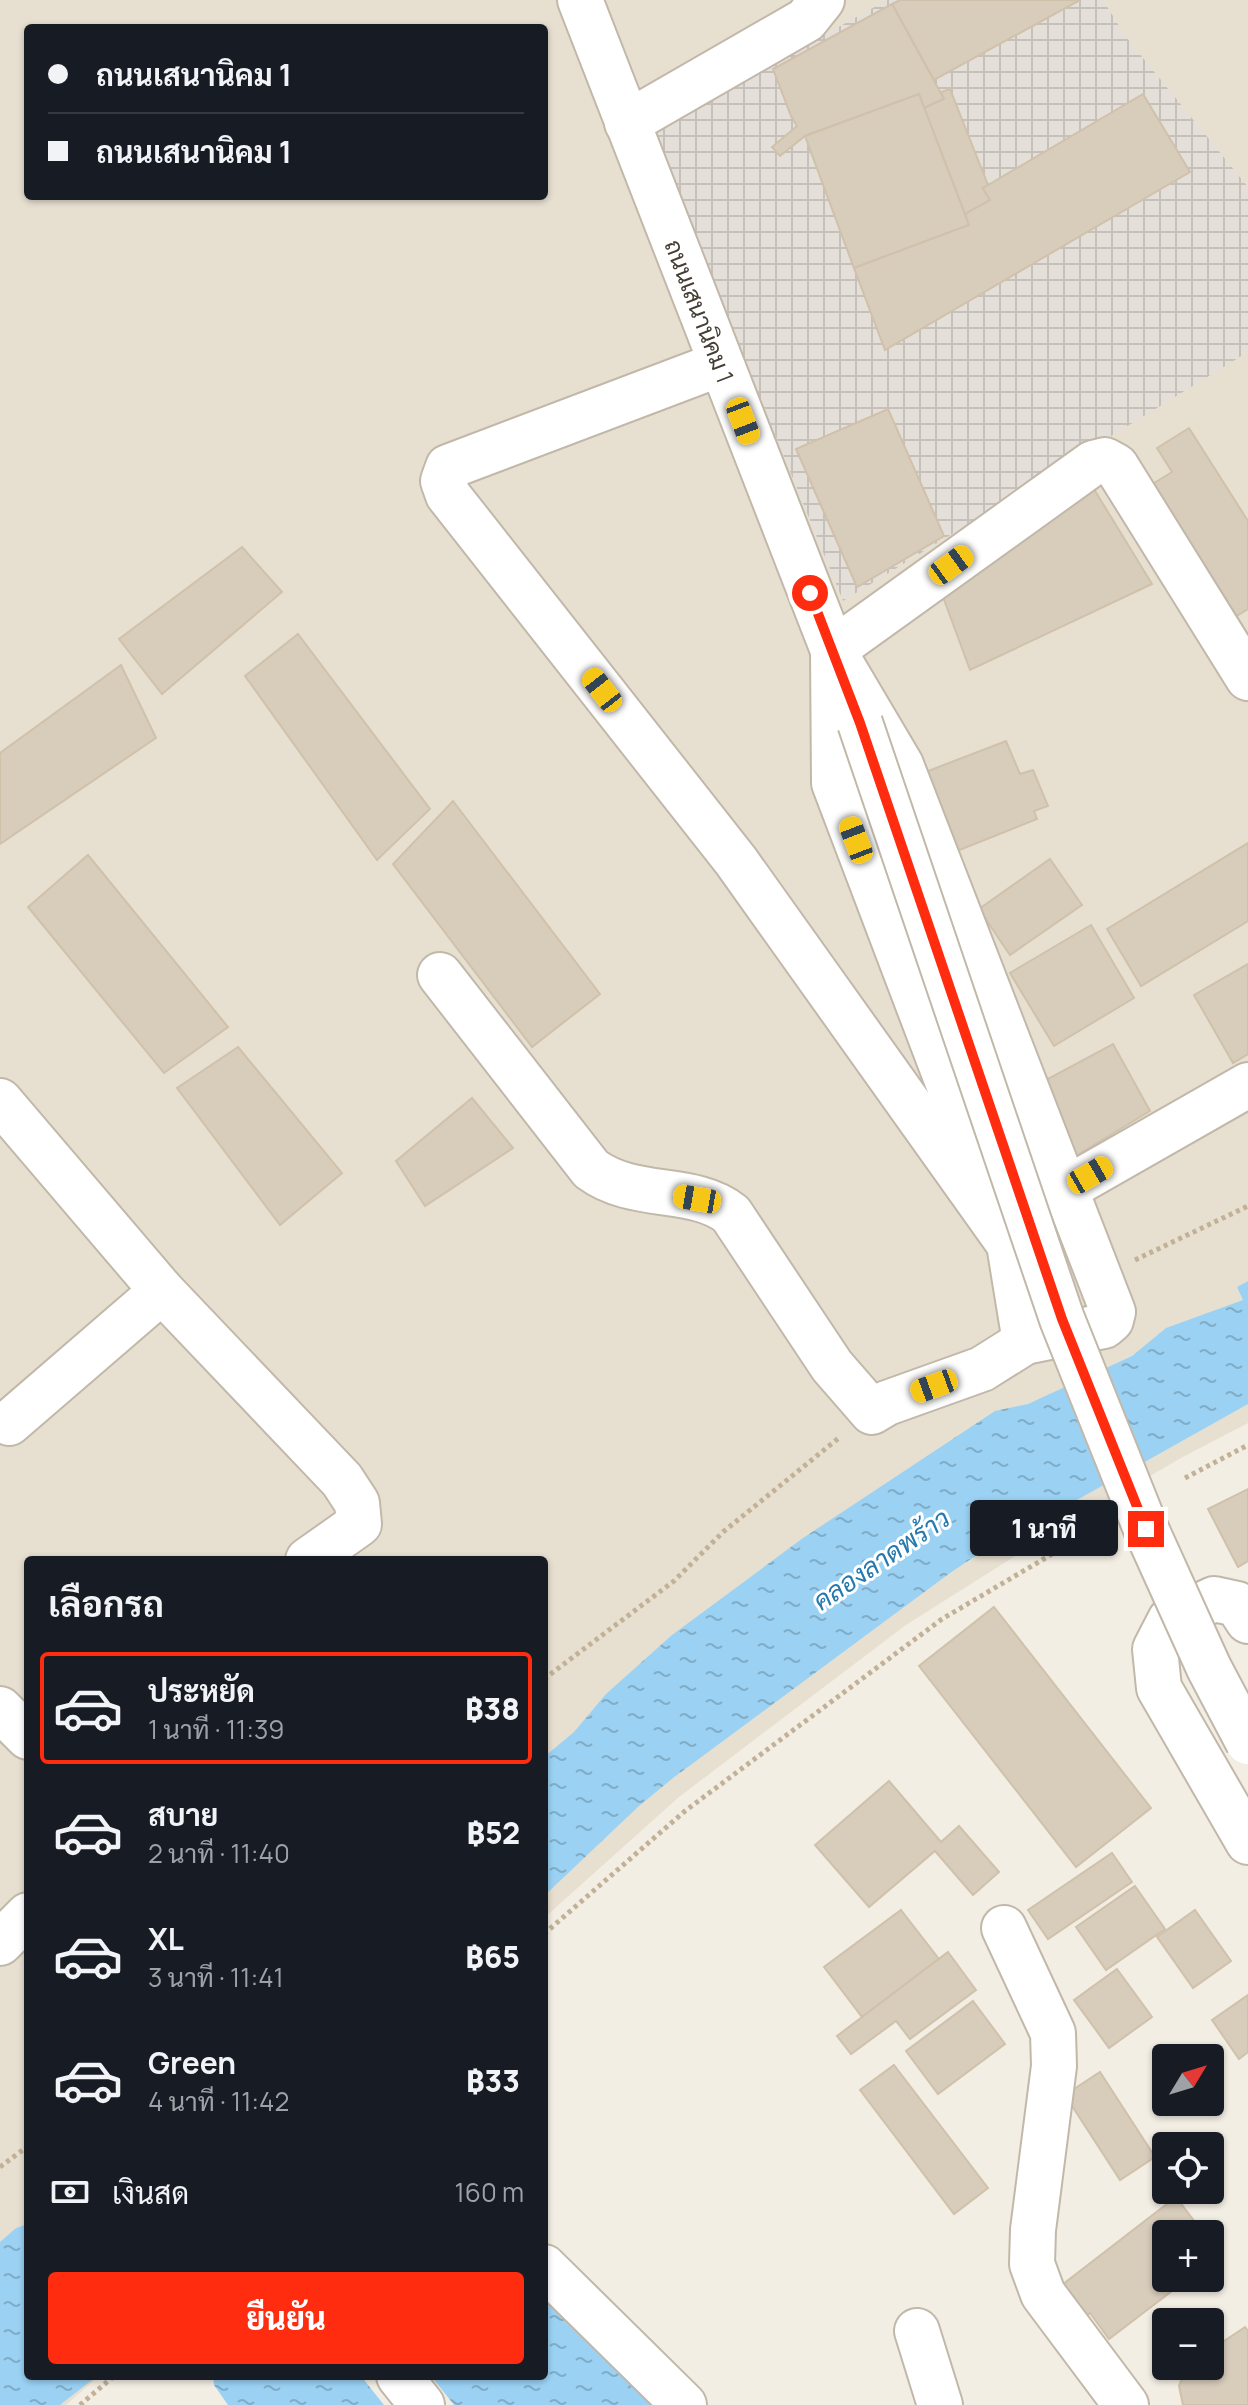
<!DOCTYPE html>
<html lang="th">
<meta charset="utf-8">
<style>
:root{--surface:#171b24;--page:#20242c;--text:#f1f3f6;--muted:#9ea1a6;--line:#363941;--accent:#ff2c0f}
body{margin:0;font-family:Manrope,Sarabun,sans-serif;background:var(--page);color:var(--text);height:100vh;display:flex;flex-direction:column;font-size:30px;white-space:nowrap}
*{box-sizing:border-box;margin:0}
p{font-size:26px;color:var(--muted)}
.icon{flex:none;width:44px;height:44px;fill:none;stroke:currentColor;stroke-width:2;stroke-linecap:round;stroke-linejoin:round}
.map{position:relative;flex:1;overflow:hidden}
.details{position:absolute;left:24px;top:1556px;width:524px;height:824px;display:flex;flex-direction:column;background:var(--surface);border-radius:8px;box-shadow:0 2px 6px #0004}
.details>*{flex:none}
.guide{position:absolute;left:24px;top:24px;width:524px;height:176px;border-radius:8px;box-shadow:0 2px 6px #0004;display:grid;align-content:center;height:176px;padding:0 24px;background:var(--surface)}
.needle{width:52px;rotate:52deg}
.buttons{position:absolute;left:1152px;top:2044px;display:grid;gap:16px}
.buttons a{display:grid;place-items:center;width:72px;height:72px;border-radius:8px;background:var(--surface);box-shadow:0 2px 6px #0004;font-size:40px}
.end{position:absolute;width:36px;height:36px;margin:-18px;border:10px solid #ff2c0f;background:#fff;box-shadow:0 0 0 4px #fff}
.from{border-radius:50%}
.bubble{position:absolute;height:56px;border-radius:8px;background:var(--surface);box-shadow:0 2px 6px #0004;font-size:26px;font-weight:800;line-height:56px;text-align:center}
.car{position:absolute;width:24px;height:48px;margin:-24px -12px;border-radius:10px;box-shadow:0 0 6px 2px #0007;background:linear-gradient(#f5c518 24%,#345 0 40%,#f5c518 0 76%,#345 0 86%,#f5c518 0)}
.guide b{display:flex;align-items:center;gap:28px;height:76px;font-size:30px}
.guide b+b{border-top:2px solid var(--line)}
.guide i{width:20px;height:20px;background:var(--text)}
ul{padding:0;list-style:none}
li{display:flex;align-items:center;gap:24px;height:112px;margin:0 16px 12px;padding:0 8px;border:4px solid transparent;border-radius:8px}
li div{flex:1}
li b{display:block;font-size:30px}
li em{font-style:normal;font-weight:800}
li.current{border-color:var(--accent)}
li>.icon{width:72px;height:72px;stroke-width:1.5}
h2{padding:0 24px;font-size:36px;line-height:96px}
.pay{display:flex;align-items:center;gap:20px;height:88px;padding:0 24px;font-size:30px}
.pay p{margin-inline-start:auto}
.cta{display:flex;gap:16px;margin-top:auto;padding:16px 24px}
.cta a{flex:1;height:92px;border-radius:8px;background:var(--accent);color:#fff;font-size:32px;font-weight:800;line-height:92px;text-align:center}
.map>svg:first-child{display:block}
.residential{fill:#e7e0d1;fill-rule:evenodd}
.industrial{fill:url(#industrial-grid)}
.water{fill:url(#water-ripples)}
.building{fill:#d8ccbb;stroke:#d0c1ab;stroke-width:2}
.lines{fill:none;stroke-linecap:round;stroke-linejoin:round}
.minor-casing{stroke:#c2b8a9;stroke-width:48}
.path{stroke:#c2b196;stroke-width:5;stroke-dasharray:4 4;stroke-linecap:butt}
.minor{stroke:#fff;stroke-width:44}
.minor-bridge-casing{stroke:#c2b8a9;stroke-width:48;stroke-linecap:butt}
.minor-bridge{stroke:#fff;stroke-width:44}
.route{stroke:#ff2c0f;stroke-width:10}
.labels{text-anchor:middle;dominant-baseline:central;stroke-width:6;stroke-linejoin:round;paint-order:stroke}
.street-label{font-size:24px;fill:#453e33;stroke:#fff}
.water-label{font-size:26px;font-style:italic;fill:#2579af;stroke:#fff}
</style>
<div class="map">
<svg width="1248" height="2405" viewBox="0 0 1248 2405">
<defs>
<pattern id="industrial-grid" width="8" height="8" patternUnits="userSpaceOnUse" patternTransform="scale(2)"><rect width="8" height="8" fill="#e5dfd9"/><path d="M0 4h8M4 0v8" fill="none" stroke="#c6c0bb"/></pattern>
<pattern id="water-ripples" width="26" height="14" patternUnits="userSpaceOnUse" patternTransform="scale(2)"><rect width="26" height="14" fill="#9bd2f4"/><path d="M2 4q2-2 4 0t4 0M15 11q2-2 4 0t4 0" fill="none" stroke="#80acc6"/></pattern>
</defs>
<rect width="100%" height="100%" fill="#f3eee4"/>
<path class="residential" d="M0 0H1248V1423L1181 1458 1050 1534 906 1625 679 1797 544 1918V1560H28V2376H99L66 2405H0ZM28 28H544V196H28Z"/>
<path class="industrial" d="M887 0H1103L1126 37 1248 187V352L843 601 651 131Z"/>
<g class="water">
<path d="M1248 1281V1404L1068 1505 1007 1535 950 1573 673 1778 639 1806 544 1896V1757L574 1732 606 1694 672 1635 803 1538 995 1411 1028 1404 1132 1356 1166 1328 1243 1300 1237 1287Z"/>
<path d="M28 2224V2376H97L60 2405H0V2242L16 2228Z"/>
<path d="M544 2288 663 2405H454L431 2376H544Z"/>
<path d="M213 2376H361L384 2405H228L214 2385Z"/>
</g>
<g class="building">
<path d="M900 0H1080L934 80 892 4Z"/>
<path d="M892 4 944 99 924 108 919 94 805 136 780 156 772 147 797 126 791 116 773 69Z"/>
<path d="M950 89 988 185 983 188 990 200 965 214 924 108 944 99 941 92Z"/>
<path d="M919 94 969 225 854 268 805 136Z"/>
<path d="M1143 94 1190 172 885 350 854 268 969 225 965 214 990 200 983 188Z"/>
<path d="M888 409 944 536 857 587 796 449Z"/>
<path d="M1189 428 1248 521V609L1230 620 1146 488 1172 472 1157 448Z"/>
<path d="M1089 481 1152 584 970 670 936 578Z"/>
<path d="M242 547 282 592 162 694 119 639Z"/>
<path d="M298 634 430 809 377 860 245 676Z"/>
<path d="M121 665 156 738 0 844V753Z"/>
<path d="M1006 741 1020 774 1033 770 1048 806 1034 811 1037 819 947 855 915 776Z"/>
<path d="M453 801 600 994 532 1047 393 864Z"/>
<path d="M1248 843V921L1141 986 1107 929Z"/>
<path d="M88 855 228 1027 164 1073 28 907Z"/>
<path d="M1050 859 1082 905 1010 955 979 909Z"/>
<path d="M1091 925 1134 998 1054 1046 1010 973Z"/>
<path d="M1248 964V1054L1233 1063 1194 995Z"/>
<path d="M1113 1044 1150 1111 1074 1157 1046 1080Z"/>
<path d="M238 1047 342 1173 280 1225 177 1088Z"/>
<path d="M472 1098 513 1148 425 1206 396 1161Z"/>
<path d="M1248 1489V1561L1238 1567 1208 1509Z"/>
<path d="M994 1607 1151 1808 1076 1867 919 1666Z"/>
<path d="M889 1781 941 1842 959 1826 999 1872 973 1895 935 1851 869 1907 815 1845Z"/>
<path d="M1112 1853 1132 1882 1048 1939 1028 1910Z"/>
<path d="M1135 1886 1165 1929 1106 1970 1076 1927Z"/>
<path d="M901 1910 939 1959 862 2017 824 1967Z"/>
<path d="M1195 1910 1231 1961 1193 1988 1157 1937Z"/>
<path d="M948 1952 976 1990 910 2039 896 2021 851 2054 837 2036Z"/>
<path d="M1117 1969 1152 2017 1109 2048 1074 2000Z"/>
<path d="M1248 1995V2052L1239 2059 1212 2020Z"/>
<path d="M973 2001 1005 2044 938 2094 906 2051Z"/>
<path d="M894 2065 988 2188 954 2214 860 2090Z"/>
<path d="M1100 2072 1155 2157 1120 2180 1065 2095Z"/>
<path d="M1176 2197 1204 2234H1166V2278H1189L1109 2339 1090 2313 1081 2319 1058 2288Z"/>
<path d="M1210 2241 1220 2254 1210 2262Z"/>
<path d="M1245 2327 1248 2331V2405H1183L1179 2386 1187 2366H1210V2343L1212 2342 1215 2347Z"/>
</g>
<g class="lines">
<defs>
<g id="minor">
<path d="M580 0 843 676"/>
<path d="M627 123 806 20 822 0"/>
<path d="M720 364 448 467 443 481 448 495 736 861 1009 1244"/>
<path d="M833 650 1093 463 1105 460 1116 466 1248 678"/>
<path d="M833 652 834 783 1009 1244 1025 1342"/>
<path d="M440 975 591 1169C634 1201 693 1184 731 1214L832 1366 872 1412 887 1403 982 1369 1025 1342 1104 1326 1111 1320 1113 1312 901 765 833 650"/>
<path d="M0 1101 162 1291 342 1480 357 1503 359 1524 308 1560"/>
<path d="M1064 1190 1248 1085"/>
<path d="M9 1423 162 1291"/>
<path d="M1248 1621 1237 1604 1214 1599 1170 1620 1155 1649 1159 1688 1248 1842"/>
<path d="M0 1709 28 1737"/>
<path d="M1004 1928 1053 2033 1054 2066 1033 2230 1032 2264 1043 2294 1126 2405"/>
<path d="M0 1943 28 1915"/>
<path d="M544 2267 684 2405"/>
<path d="M917 2331 940 2405"/>
<path d="M399 2376 422 2405"/>
</g>
</defs>
<use href="#minor" class="minor-casing"/>
<g class="path">
<path d="M1135 1260 1248 1206"/>
<path d="M1185 1478 1248 1445"/>
<path d="M544 1679 674 1581 723 1532 840 1437"/>
<path d="M544 1934 685 1811 942 1619 1081 1537"/>
<path d="M0 2167 28 2146"/>
<path d="M80 2405 114 2376"/>
</g>
<use href="#minor" class="minor"/>
<defs>
<path id="minor-bridge" d="M860 723 1062 1319 1146 1529 1209 1668 1248 1742"/>
</defs>
<use href="#minor-bridge" class="minor-bridge-casing"/>
<use href="#minor-bridge" class="minor-bridge"/>
</g>
<g class="lines">
<path class="route" d="M810 593 860 723 1062 1319 1146 1529"/>
</g>
<g class="labels">
<g class="street-label">
<text transform="translate(700 311) rotate(69)">ถนนเสนานิคม 1</text>
</g>
<g class="water-label">
<text transform="translate(881 1559) rotate(-34)">คลองลาดพร้าว</text>
</g>
</g>
</svg>
<div class="buttons">
<a><svg class="needle" viewBox="-14 -14 28 28"><path d="M0-13l5 13h-10z" fill="#e53935"/><path d="M0 13l5-13h-10z" fill="#9ea1a6"/></svg></a>
<a><svg class="icon" aria-label="locate" viewBox="0 0 24 24"><circle cx="12" cy="12" r="6"/><path d="M12 2v4M12 18v4M2 12h4M18 12h4"/></svg></a>
<a>+</a>
<a>−</a>
</div>
<i class="end from" style="left:810px;top:593px"></i>
<i class="end" style="left:1146px;top:1529px"></i>
<div class="bubble" style="left:970px;top:1500px;width:148px">1 นาที</div>
<i class="car" style="left:743px;top:421px;rotate:159deg"></i>
<i class="car" style="left:951px;top:565px;rotate:54deg"></i>
<i class="car" style="left:602px;top:690px;rotate:322deg"></i>
<i class="car" style="left:856px;top:840px;rotate:339deg"></i>
<i class="car" style="left:1090px;top:1175px;rotate:60deg"></i>
<i class="car" style="left:697px;top:1199px;rotate:280deg"></i>
<i class="car" style="left:934px;top:1386px;rotate:250deg"></i>
<div class="guide">
<b><i class="from"></i>ถนนเสนานิคม 1</b>
<b><i></i>ถนนเสนานิคม 1</b>
</div>
<section class="details">
<h2>เลือกรถ</h2>
<ul>
<li class="current"><svg class="icon" aria-label="car" viewBox="0 0 24 24"><path d="M5 17H2v-5l4-1 3-4h7l3 4 3 1v5h-3M9 17h6M6 11h13"/><circle cx="7" cy="17" r="2"/><circle cx="17" cy="17" r="2"/></svg><div><b>ประหยัด</b><p>1 นาที · 11:39</p></div><em>฿38</em></li>
<li><svg class="icon" aria-label="car" viewBox="0 0 24 24"><path d="M5 17H2v-5l4-1 3-4h7l3 4 3 1v5h-3M9 17h6M6 11h13"/><circle cx="7" cy="17" r="2"/><circle cx="17" cy="17" r="2"/></svg><div><b>สบาย</b><p>2 นาที · 11:40</p></div><em>฿52</em></li>
<li><svg class="icon" aria-label="car" viewBox="0 0 24 24"><path d="M5 17H2v-5l4-1 3-4h7l3 4 3 1v5h-3M9 17h6M6 11h13"/><circle cx="7" cy="17" r="2"/><circle cx="17" cy="17" r="2"/></svg><div><b>XL</b><p>3 นาที · 11:41</p></div><em>฿65</em></li>
<li><svg class="icon" aria-label="car" viewBox="0 0 24 24"><path d="M5 17H2v-5l4-1 3-4h7l3 4 3 1v5h-3M9 17h6M6 11h13"/><circle cx="7" cy="17" r="2"/><circle cx="17" cy="17" r="2"/></svg><div><b>Green</b><p>4 นาที · 11:42</p></div><em>฿33</em></li>
</ul>
<div class="pay"><svg class="icon" aria-label="cash" viewBox="0 0 24 24"><path d="M3 7h18v10H3z"/><circle cx="12" cy="12" r="2"/></svg>เงินสด<p>160 m</p></div>
<div class="cta"><a>ยืนยัน</a></div>
</section>
</div>
